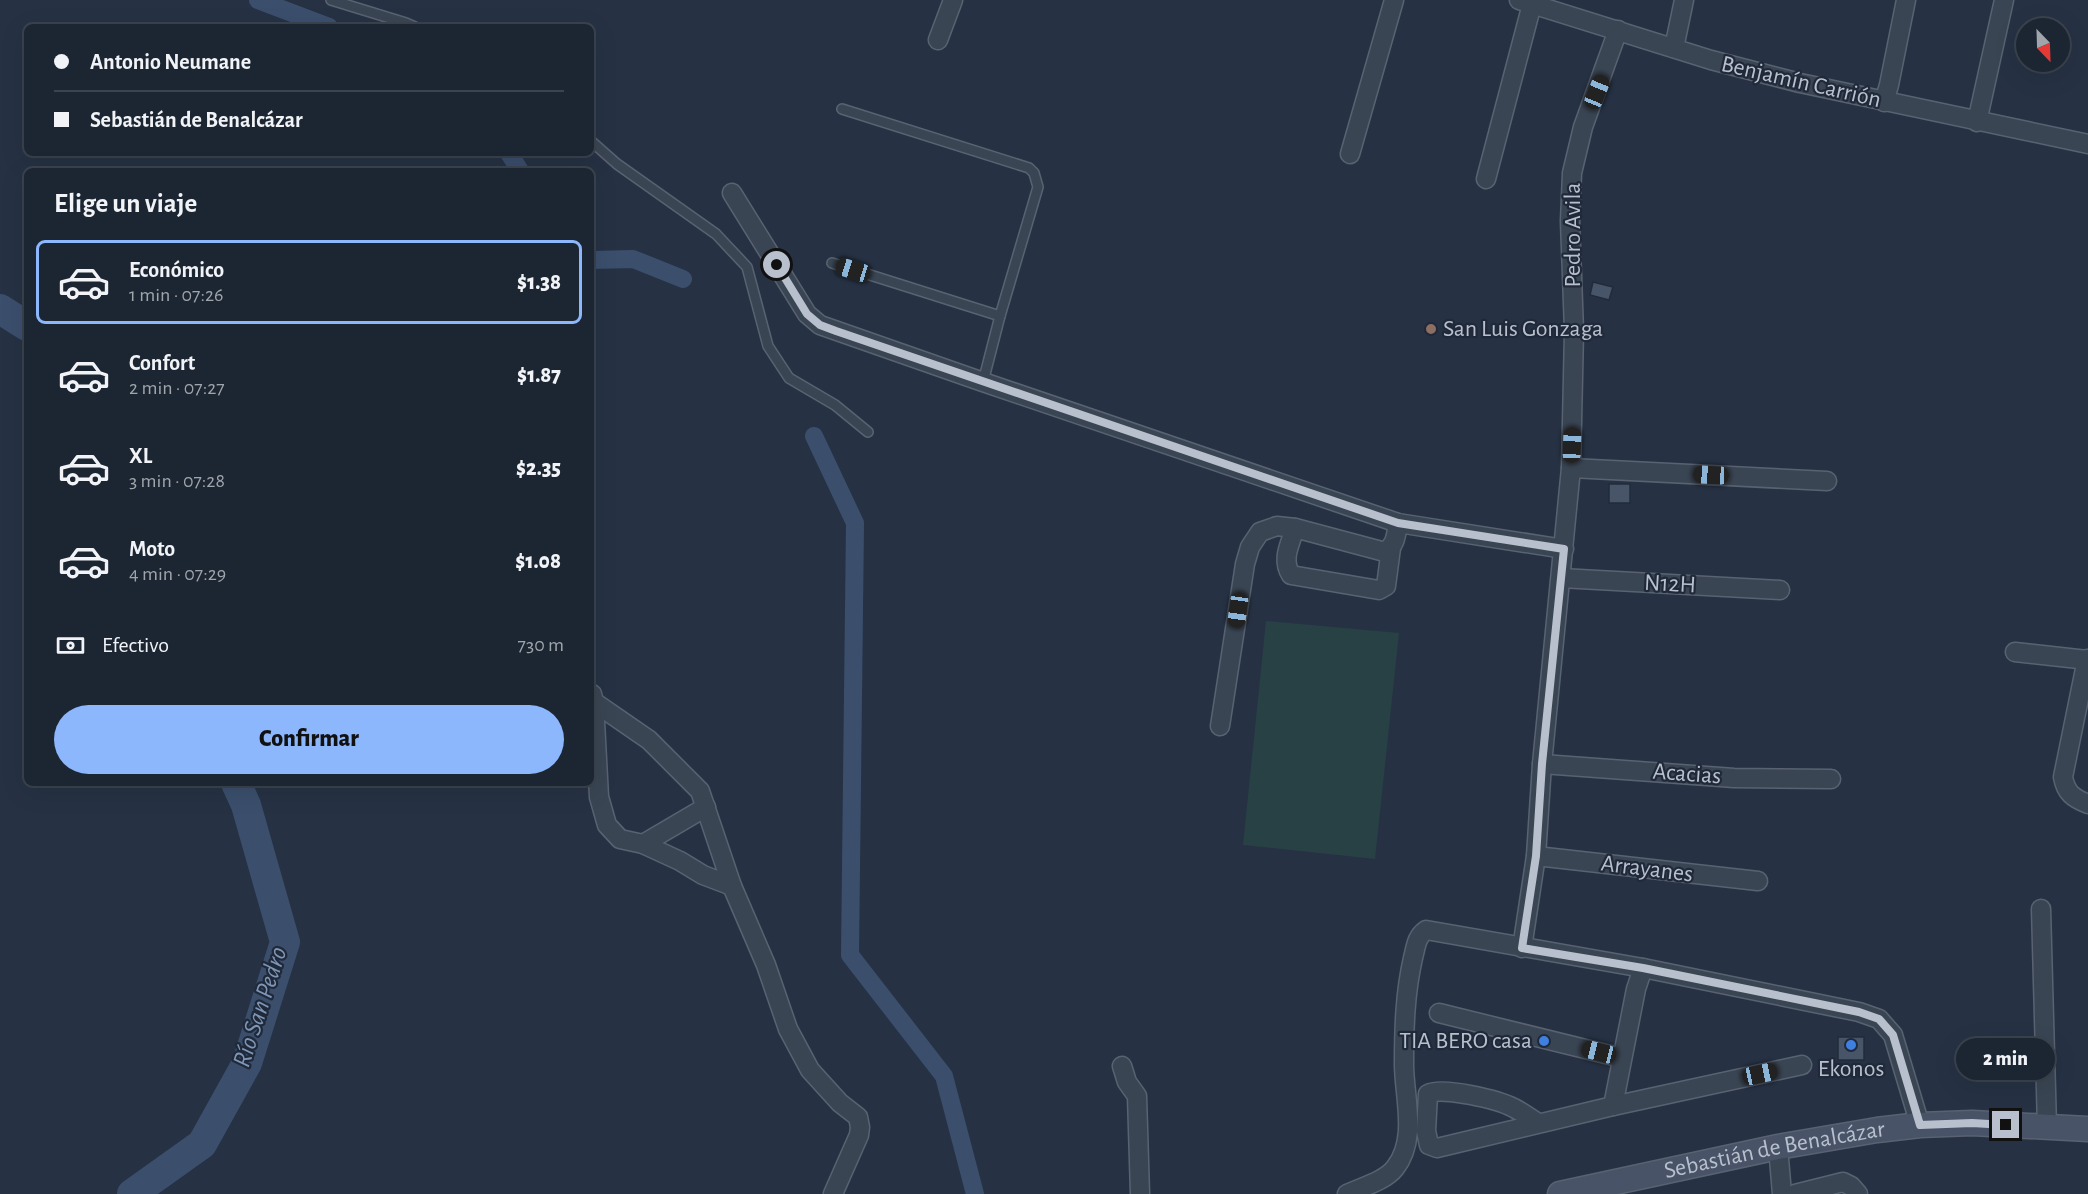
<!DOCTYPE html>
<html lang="es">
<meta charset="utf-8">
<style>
:root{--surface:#1c2633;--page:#252e3b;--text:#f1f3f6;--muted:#a0a5ac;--line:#3a434e;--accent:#8db7fc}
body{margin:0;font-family:"Alegreya Sans",sans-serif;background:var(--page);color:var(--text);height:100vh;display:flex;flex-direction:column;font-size:22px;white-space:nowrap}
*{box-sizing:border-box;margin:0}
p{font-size:20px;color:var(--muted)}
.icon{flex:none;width:33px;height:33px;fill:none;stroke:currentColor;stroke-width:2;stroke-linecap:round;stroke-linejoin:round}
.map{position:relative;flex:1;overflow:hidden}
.side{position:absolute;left:24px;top:168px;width:570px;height:618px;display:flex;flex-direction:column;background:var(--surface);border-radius:9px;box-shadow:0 6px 24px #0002,0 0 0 2px var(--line)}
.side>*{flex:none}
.top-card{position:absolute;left:24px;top:24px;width:570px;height:132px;border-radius:9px;box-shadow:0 6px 24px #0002,0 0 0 2px var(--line);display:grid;align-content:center;height:132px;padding:0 30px;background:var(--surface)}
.needle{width:39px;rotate:157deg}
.controls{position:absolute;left:2016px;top:18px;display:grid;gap:12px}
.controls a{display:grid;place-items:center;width:54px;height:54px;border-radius:50%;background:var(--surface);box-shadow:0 6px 24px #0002,0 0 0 2px var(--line);font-size:30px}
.end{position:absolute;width:27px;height:27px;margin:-14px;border:8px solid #b8c0cd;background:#111;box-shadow:0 0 0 3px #111}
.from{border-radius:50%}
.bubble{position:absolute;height:42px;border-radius:21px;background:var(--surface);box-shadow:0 6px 24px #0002,0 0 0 2px var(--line);font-size:20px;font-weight:800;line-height:42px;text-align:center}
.car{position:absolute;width:18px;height:36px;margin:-18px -9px;border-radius:8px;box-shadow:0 0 4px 2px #0007;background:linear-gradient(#222 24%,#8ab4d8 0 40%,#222 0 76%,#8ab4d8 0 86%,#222 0)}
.top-card b{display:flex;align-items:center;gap:21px;height:57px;font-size:22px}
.top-card b+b{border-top:2px solid var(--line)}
.top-card i{width:15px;height:15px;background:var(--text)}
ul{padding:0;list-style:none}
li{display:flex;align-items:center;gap:18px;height:84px;margin:0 12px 9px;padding:0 18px;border:3px solid transparent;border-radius:9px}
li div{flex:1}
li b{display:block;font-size:22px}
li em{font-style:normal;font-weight:800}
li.active{border-color:var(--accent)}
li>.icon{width:54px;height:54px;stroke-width:1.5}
h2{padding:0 30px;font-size:27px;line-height:72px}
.pay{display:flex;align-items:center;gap:15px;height:66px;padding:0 30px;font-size:22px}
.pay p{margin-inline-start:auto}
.cta{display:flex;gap:12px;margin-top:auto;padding:12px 30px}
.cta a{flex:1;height:69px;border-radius:36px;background:var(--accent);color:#111;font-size:24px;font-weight:800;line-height:69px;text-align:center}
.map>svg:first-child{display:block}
.green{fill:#284145}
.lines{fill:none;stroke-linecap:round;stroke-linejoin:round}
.canal{stroke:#3b4f6d;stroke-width:18}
.river{stroke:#3b4f6d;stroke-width:30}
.building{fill:#485468;stroke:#212b3b;stroke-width:1.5}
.service-casing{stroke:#596271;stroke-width:12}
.minor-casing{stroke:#596271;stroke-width:21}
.secondary-casing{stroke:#596271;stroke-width:27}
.service{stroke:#3a4553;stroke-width:9}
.minor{stroke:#3a4553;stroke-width:18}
.secondary{stroke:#485367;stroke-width:24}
.route{stroke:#b8c0cd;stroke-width:8}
.education-dot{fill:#8d6e63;stroke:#1f2939;stroke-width:2}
.shop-dot{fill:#3f7fe0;stroke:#1f2939;stroke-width:2}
.labels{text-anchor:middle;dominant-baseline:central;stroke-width:4.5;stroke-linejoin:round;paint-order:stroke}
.street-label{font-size:24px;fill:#b8c0cd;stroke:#1f2939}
.poi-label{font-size:24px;fill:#b8c0cd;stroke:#1f2939;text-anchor:start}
.water-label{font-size:26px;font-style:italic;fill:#7e95b5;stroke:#1f2939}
</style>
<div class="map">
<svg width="2088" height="1194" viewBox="0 0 2088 1194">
<rect width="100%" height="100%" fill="#263244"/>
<path class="green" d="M1266 621 1399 633 1375 859 1243 845Z"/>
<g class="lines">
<g class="canal">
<path d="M258 0 329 27"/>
<path d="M509 153 520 171"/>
<path d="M591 260 633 259 683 279"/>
<path d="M814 436 855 523 850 955 944 1076 975 1194"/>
</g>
<g class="river">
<path d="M0 309 27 326"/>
<path d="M132 1194 202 1144 247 1063 285 942 246 805 236 783"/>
</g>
</g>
<g class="building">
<path d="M1593 282 1613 287 1609 300 1590 295Z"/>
<rect x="1609" y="484" width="21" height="19"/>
<rect x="1838" y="1037" width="26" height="23"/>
</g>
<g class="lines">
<defs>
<g id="service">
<path d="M331 0 406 23 415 27"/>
<path d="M842 109 1029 168 1034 173 1038 187 1000 316 983 382"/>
<path d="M591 141 617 164 716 234 747 267 768 346 789 378 835 405 868 432"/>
<path d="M832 263 1000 316"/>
</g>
<g id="minor">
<path d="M1519 0 1711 60 1800 83 2088 144"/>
<path d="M938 40 953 0"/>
<path d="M1674 48 1684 0"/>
<path d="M1884 102 1889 85 1906 0"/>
<path d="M1977 122 2004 0"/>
<path d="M1350 154 1394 0"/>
<path d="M1486 179 1532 4"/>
<path d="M732 193 807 314 820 325 983 382 1398 523 1564 549"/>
<path d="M1571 468 1827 481"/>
<path d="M1295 528C1290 545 1281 559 1291 575L1379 590 1386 586 1391 548"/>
<path d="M1561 578 1780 590"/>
<path d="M2015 652 2088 660"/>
<path d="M2087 659 2063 777C2066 793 2073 798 2088 804"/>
<path d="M592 694 594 702 599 797 607 825 620 839 643 844 680 861 703 875 732 886"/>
<path d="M591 700 649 740 700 791 732 886 766 965 788 1029 810 1070 840 1103 858 1117 860 1127 859 1135 833 1194"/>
<path d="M1220 726 1245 564 1250 547 1260 532 1277 526 1295 528 1385 552C1396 545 1396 535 1398 523"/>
<path d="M1542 764 1734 778 1831 779"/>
<path d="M643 844 706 807"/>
<path d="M1536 856 1758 881"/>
<path d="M2041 909 2047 1127"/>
<path d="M1522 948 1536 856 1542 764 1571 468 1574 331 1570 221 1572 173 1583 127 1618 30"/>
<path d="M1439 1013 1622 1058"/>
<path d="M1122 1066 1127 1082 1137 1096 1140 1194"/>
<path d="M1613 1106 1636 989 1643 968"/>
<path d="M1538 1123C1530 1118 1522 1112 1514 1108 1499 1100 1442 1086 1428 1094L1426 1131 1429 1145 1437 1148 1613 1106 1802 1065"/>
<path d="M1778 1147 1782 1194"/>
<path d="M1347 1194C1362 1187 1385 1181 1395 1168 1418 1139 1404 1097 1404 1064 1404 1028 1405 993 1413 958 1416 947 1416 937 1426 930L1643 968 1859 1012 1879 1019 1893 1035 1920 1125"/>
<path d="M1795 1194 1843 1182 1851 1186 1858 1194"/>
</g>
<g id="secondary">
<path id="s1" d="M1560 1194 1778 1147 1877 1130 1920 1125 1972 1123 2088 1129"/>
</g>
</defs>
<use href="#service" class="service-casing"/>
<use href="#minor" class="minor-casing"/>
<use href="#secondary" class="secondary-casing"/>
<use href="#service" class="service"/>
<use href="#minor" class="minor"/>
<use href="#secondary" class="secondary"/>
</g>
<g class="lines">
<path class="route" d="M777 265 807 314 820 325 836 331 1398 523 1564 549 1542 764 1536 856 1522 948 1643 968 1859 1012 1879 1019 1893 1035 1920 1125 1972 1123 2006 1125"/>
</g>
<circle class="education-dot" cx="1431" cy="329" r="6"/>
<g class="shop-dot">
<circle cx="1544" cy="1041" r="6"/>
<circle cx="1851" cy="1045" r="6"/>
</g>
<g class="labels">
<g class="street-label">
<text transform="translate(1801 82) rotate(13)">Benjamín Carrión</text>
<text transform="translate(1573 235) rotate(-90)">Pedro Avila</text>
<text transform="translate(1670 584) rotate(3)">N12H</text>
<text transform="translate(1687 774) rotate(4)">Acacias</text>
<text transform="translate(1647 869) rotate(7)">Arrayanes</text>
<text stroke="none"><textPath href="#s1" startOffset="219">Sebastián de Benalcázar</textPath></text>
</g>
<g class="poi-label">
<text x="1443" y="329">San Luis Gonzaga</text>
<text x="1532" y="1041" text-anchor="end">TIA BERO casa</text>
<text x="1851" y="1069" text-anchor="middle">Ekonos</text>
</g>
<g class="water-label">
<text transform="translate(260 1007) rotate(-72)">Río San Pedro</text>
</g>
</g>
</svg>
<div class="controls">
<a><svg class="needle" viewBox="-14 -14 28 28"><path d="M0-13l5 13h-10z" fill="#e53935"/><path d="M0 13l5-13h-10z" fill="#a0a5ac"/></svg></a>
</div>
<i class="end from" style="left:777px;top:265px"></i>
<i class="end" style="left:2006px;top:1125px"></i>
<div class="bubble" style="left:1956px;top:1038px;width:99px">2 min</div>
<i class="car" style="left:1597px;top:92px;rotate:22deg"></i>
<i class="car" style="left:853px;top:270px;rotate:287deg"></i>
<i class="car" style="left:1572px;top:445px;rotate:2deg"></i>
<i class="car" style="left:1711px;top:475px;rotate:273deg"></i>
<i class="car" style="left:1238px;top:610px;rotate:188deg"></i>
<i class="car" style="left:1599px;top:1052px;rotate:284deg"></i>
<i class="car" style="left:1760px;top:1074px;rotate:78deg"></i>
<div class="top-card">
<b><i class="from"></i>Antonio Neumane</b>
<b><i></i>Sebastián de Benalcázar</b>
</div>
<section class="side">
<h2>Elige un viaje</h2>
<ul>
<li class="active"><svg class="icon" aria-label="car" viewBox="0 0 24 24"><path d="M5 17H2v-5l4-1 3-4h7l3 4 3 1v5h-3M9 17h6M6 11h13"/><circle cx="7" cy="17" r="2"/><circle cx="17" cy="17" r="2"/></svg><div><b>Económico</b><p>1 min · 07:26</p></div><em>$1.38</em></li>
<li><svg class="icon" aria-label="car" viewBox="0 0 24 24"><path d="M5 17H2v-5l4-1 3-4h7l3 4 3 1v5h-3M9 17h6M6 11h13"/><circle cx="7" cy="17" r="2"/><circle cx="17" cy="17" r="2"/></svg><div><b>Confort</b><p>2 min · 07:27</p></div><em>$1.87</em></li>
<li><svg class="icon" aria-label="car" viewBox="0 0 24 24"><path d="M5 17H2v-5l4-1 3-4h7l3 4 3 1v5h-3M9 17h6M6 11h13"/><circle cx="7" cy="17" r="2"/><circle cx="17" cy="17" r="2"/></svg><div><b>XL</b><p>3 min · 07:28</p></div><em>$2.35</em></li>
<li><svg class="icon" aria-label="car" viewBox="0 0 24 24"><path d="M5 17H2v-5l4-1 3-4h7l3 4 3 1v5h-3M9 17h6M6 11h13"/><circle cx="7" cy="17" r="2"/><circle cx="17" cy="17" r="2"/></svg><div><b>Moto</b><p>4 min · 07:29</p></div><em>$1.08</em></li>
</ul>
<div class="pay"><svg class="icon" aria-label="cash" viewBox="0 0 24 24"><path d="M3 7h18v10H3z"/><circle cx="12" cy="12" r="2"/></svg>Efectivo<p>730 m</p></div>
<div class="cta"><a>Confirmar</a></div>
</section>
</div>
